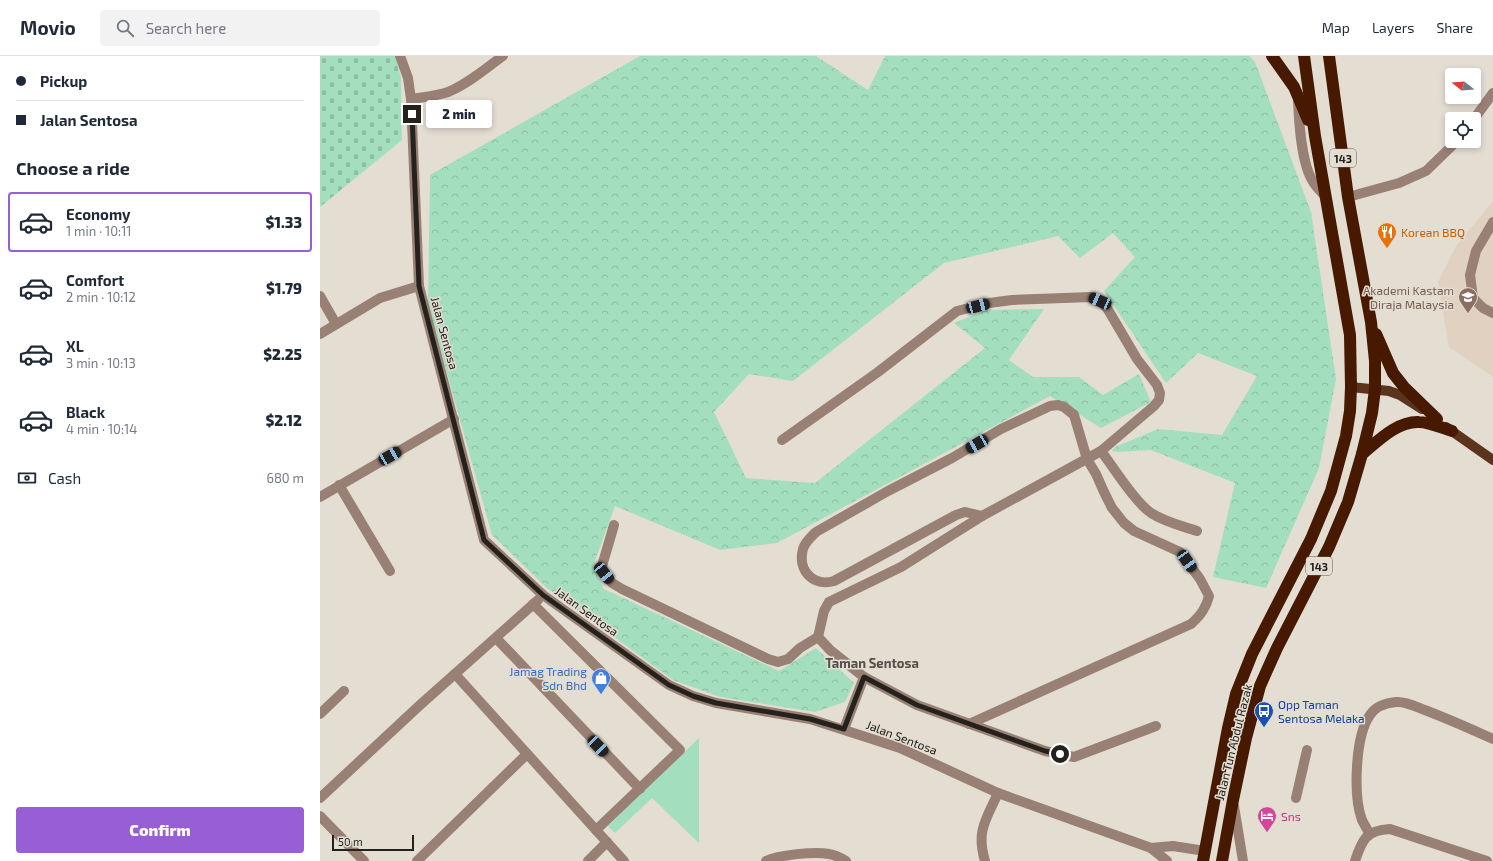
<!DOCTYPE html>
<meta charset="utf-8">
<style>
:root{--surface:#fff;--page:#f2f2f3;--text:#1f2937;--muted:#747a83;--line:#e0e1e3;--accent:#985ed5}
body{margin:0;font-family:"Exo 2",sans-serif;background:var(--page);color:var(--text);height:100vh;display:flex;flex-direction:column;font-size:15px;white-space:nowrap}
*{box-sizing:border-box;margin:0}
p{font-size:13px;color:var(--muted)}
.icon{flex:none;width:22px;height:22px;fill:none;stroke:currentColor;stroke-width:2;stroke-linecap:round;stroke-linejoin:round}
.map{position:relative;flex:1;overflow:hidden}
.details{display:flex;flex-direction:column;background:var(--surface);width:320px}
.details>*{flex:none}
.hud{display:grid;align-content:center;height:88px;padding:0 16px;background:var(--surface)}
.needle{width:26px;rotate:287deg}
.tools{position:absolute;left:1125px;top:12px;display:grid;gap:8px}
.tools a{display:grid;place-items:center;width:36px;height:36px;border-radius:4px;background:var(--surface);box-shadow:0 2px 6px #0003;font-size:20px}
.scale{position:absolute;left:12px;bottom:10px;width:82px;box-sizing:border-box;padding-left:4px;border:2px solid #25221e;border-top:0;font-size:11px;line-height:14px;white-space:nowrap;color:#25221e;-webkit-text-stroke:3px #e3ddd2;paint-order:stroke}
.end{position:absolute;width:18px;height:18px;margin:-9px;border:5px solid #25221e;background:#fff;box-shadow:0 0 0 2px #fff}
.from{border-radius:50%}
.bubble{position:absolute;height:28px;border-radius:4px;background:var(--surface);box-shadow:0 2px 6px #0003;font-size:13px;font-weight:800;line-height:28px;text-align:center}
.car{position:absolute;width:12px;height:24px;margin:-12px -6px;border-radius:5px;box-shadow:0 0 3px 1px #0007;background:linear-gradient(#222 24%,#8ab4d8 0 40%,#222 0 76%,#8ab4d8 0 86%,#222 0)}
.hud b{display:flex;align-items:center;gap:14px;height:38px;font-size:15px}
.hud b+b{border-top:1px solid var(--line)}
.hud i{width:10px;height:10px;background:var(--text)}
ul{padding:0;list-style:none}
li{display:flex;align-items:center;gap:12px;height:60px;margin:0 8px 6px;padding:0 8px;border:2px solid transparent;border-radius:4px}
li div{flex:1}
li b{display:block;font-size:15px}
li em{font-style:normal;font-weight:800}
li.selected{border-color:var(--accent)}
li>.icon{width:36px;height:36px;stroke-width:1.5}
h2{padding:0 16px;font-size:18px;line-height:48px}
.pay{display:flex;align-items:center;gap:10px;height:44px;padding:0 16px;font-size:15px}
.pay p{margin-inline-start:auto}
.button{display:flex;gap:8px;margin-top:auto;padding:8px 16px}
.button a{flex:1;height:46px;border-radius:4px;background:var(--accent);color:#fff;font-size:16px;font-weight:800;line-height:46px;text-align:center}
header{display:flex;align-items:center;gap:24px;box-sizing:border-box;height:56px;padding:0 20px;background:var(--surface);border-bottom:1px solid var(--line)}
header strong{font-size:19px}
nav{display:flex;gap:22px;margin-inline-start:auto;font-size:14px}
.search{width:280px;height:36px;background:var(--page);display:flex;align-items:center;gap:10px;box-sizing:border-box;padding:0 14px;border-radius:4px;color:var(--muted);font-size:15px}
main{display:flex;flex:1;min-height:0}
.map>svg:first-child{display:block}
.education{fill:#e1d1c0}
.green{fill:#a3dfbe}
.forest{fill:url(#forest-crowns)}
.cemetery{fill:url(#cemetery-stones)}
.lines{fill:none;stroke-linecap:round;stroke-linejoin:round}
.minor{stroke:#998074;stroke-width:10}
.major{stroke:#5c341e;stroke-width:10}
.highway{stroke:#461900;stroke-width:12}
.route{stroke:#25221e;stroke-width:5}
.labels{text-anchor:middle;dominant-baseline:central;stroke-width:3;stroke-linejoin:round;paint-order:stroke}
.shield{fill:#e3ddd2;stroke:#5e5a54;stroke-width:1}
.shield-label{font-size:11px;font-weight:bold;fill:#25221e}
.food-label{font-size:12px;fill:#c56008;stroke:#e3ddd2;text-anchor:start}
.education-label{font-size:12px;fill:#785e54;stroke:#e3ddd2;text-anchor:end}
.street-label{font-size:12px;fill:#25221e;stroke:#e3ddd2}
.shop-label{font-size:12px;fill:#366cbe;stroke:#e3ddd2;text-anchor:end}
.transit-label{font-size:12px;fill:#164399;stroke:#e3ddd2;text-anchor:start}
.hotel-label{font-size:12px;fill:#b23c85;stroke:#e3ddd2;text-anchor:start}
.neighbourhood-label{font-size:13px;font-weight:bold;fill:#565148;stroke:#e3ddd2}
</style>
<header>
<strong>Movio</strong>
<div class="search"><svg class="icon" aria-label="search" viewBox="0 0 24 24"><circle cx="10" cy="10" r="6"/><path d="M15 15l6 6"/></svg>Search here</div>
<nav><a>Map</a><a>Layers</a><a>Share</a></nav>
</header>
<main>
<section class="details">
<div class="hud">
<b><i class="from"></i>Pickup</b>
<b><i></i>Jalan Sentosa</b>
</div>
<h2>Choose a ride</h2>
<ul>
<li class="selected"><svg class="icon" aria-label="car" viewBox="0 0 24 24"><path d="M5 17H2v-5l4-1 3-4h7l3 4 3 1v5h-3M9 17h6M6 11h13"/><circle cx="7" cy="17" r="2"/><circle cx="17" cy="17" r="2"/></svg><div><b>Economy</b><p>1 min · 10:11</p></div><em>$1.33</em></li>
<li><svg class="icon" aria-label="car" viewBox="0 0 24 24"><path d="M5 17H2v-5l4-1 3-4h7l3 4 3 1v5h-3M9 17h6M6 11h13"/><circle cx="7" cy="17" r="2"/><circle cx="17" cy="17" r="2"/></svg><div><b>Comfort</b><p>2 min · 10:12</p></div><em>$1.79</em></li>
<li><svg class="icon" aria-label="car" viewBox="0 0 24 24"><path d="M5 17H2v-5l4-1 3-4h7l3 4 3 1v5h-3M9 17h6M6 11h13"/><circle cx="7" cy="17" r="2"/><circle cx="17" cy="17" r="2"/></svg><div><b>XL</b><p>3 min · 10:13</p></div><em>$2.25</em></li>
<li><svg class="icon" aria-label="car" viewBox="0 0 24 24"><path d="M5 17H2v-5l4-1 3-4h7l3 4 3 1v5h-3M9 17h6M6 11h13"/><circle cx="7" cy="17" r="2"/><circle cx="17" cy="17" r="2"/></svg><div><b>Black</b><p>4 min · 10:14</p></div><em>$2.12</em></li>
</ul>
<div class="pay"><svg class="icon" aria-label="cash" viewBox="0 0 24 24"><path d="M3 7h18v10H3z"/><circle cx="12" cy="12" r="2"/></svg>Cash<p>680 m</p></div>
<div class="button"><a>Confirm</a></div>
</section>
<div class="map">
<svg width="1173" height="805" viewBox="0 0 1173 805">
<defs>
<pattern id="forest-crowns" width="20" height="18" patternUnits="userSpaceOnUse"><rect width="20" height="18" fill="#a3dfbe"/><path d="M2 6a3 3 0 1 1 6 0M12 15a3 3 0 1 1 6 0" fill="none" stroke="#8cbfa3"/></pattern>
<pattern id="cemetery-stones" width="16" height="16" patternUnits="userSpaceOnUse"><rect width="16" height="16" fill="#a3dfbe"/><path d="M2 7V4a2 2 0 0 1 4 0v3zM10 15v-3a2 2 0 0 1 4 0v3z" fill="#8cbfa3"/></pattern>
</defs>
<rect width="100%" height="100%" fill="#e3ddd2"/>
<path class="education" d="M1173 145V321L1129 291 1118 226 1136 190Z"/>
<path class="green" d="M379 682V787L332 742 295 777 288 770Z"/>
<path class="forest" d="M320 0H496L548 34 565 0H929L935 6 991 156 1016 323 999 412 946 532 893 521 915 427 831 394 796 396 792 395 795 391 838 373 902 379 937 320 878 297 846 327 784 235 815 201 793 177 760 202 738 180 624 207 473 325 429 318 394 356 426 422 495 427 665 292 634 267 667 254 724 253 689 304 713 321H759L783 339 819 318 831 346 781 372 730 340 457 487 400 494 295 450 273 510 284 533 459 615 496 592 534 627 525 646 495 656 400 641 353 624 227 532 172 479 108 249 110 119Z"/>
<path class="cemetery" d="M0 0H75L81 22 82 84 0 151Z"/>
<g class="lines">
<g class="minor">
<path d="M80 0 88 22 91 43 99 230 164 484 223 539 349 629 373 640 396 647 490 663 580 692 678 737 831 792 847 805"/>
<path d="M91 43C104 41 117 40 128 36 148 28 166 12 183 0"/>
<path d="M978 44C979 66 981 105 992 124 995 130 1001 136 1006 141"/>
<path d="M1154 63 1173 37"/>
<path d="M1028 141 1079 127 1106 115 1137 85"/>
<path d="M1173 166 1156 195 1150 219 1153 242 1163 252 1173 257"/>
<path d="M0 240 16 268"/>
<path d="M0 278 60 242 99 230"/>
<path d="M462 384 558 316 637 255 669 247 692 244 771 241 780 245 787 252 817 303 837 329 840 337 839 344 834 350 781 395 662 460 581 511 509 546 504 555 498 581 510 594 544 621 597 649 725 695 754 701 836 670"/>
<path d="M781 395C794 412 815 446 831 457 845 466 862 470 877 475"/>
<path d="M19 429 70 515"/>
<path d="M0 441 134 363"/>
<path d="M294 469 282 510 284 517 292 527 302 533 448 603 458 606 468 603 480 592 498 581"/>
<path d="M213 548 360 694 276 774"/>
<path d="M176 582 320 733"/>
<path d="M135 618 304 805"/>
<path d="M0 658 24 635"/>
<path d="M649 668 871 568C881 559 886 552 889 540L880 523 860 496 814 475 804 467 792 452 784 436 776 418 767 403 754 359 744 351 738 349 730 350 681 373 632 402 568 435 496 476C491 481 485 486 483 493 477 515 494 531 514 525L636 459 645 456 662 460"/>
<path d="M524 673 544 621"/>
<path d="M0 742 100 649 218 544"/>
<path d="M976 742 987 694"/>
<path d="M914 750 923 805"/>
<path d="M0 760 44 805"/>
<path d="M1049 777C1047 773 1044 768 1042 764 1033 740 1035 680 1050 659 1055 651 1066 647 1076 646 1085 645 1097 651 1105 654 1128 663 1151 673 1173 683"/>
<path d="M831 792 853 790 885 795"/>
<path d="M97 805 207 698"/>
<path d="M268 805 287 786"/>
<path d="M446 805C458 799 495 795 509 798 515 799 521 802 526 805"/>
<path d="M665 805C656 775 666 764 678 737"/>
<path d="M1035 805C1042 784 1046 774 1070 773L1167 805"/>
</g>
<g class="major">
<path d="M1031 331 1069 335 1080 339 1102 353"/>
<path d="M1126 371 1173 404"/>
</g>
<g class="highway">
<path d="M952 0 974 31 988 64"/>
<path d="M1056 278 1073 317 1084 331 1117 363"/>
<path d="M1042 398C1058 385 1077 365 1099 366 1109 366 1122 372 1132 375"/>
<path d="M883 805 908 672 916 638 932 598 991 483 1011 435 1026 380 1030 355 1031 331 1030 279 995 80 984 0"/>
<path d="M902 805 913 744 926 682 940 630 957 592 1009 491 1028 446 1042 398 1052 357 1055 333V305L1051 266 1028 141 1009 0"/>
</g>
</g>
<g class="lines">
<path class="route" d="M92 58 99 230 164 484 223 539 349 629 373 640 396 647 490 663 524 673 544 621 597 649 725 695 740 698"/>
</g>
<defs>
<symbol id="restaurant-pin" viewBox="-11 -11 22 30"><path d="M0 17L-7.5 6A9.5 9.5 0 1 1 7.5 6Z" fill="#e8710a" stroke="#e3ddd2"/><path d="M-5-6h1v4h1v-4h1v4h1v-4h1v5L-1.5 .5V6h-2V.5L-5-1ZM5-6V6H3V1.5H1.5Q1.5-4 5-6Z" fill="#fff"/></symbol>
<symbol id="university-pin" viewBox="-11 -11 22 30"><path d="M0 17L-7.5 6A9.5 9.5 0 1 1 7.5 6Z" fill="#8d6e63" stroke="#e3ddd2"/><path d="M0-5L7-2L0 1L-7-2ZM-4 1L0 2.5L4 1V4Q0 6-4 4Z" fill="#fff"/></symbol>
<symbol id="shop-pin" viewBox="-11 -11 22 30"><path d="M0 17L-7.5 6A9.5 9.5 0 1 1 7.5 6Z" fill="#3f7fe0" stroke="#e3ddd2"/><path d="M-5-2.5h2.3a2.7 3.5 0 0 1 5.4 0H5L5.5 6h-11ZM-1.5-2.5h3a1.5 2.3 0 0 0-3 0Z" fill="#fff"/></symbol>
<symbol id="bus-pin" viewBox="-11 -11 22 30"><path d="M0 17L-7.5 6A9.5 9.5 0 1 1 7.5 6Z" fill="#1a4fb4" stroke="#e3ddd2"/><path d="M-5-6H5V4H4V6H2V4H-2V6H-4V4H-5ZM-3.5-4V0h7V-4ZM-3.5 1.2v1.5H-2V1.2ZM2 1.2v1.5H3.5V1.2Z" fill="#fff"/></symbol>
<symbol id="hotel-pin" viewBox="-11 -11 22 30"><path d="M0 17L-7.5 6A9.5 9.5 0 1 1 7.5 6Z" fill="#d1479c" stroke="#e3ddd2"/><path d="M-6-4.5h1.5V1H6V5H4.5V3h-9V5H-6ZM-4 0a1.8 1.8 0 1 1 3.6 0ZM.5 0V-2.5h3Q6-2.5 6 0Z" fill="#fff"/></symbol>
</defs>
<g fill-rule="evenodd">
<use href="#restaurant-pin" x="1056" y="165" width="22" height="30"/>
<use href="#university-pin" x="1137" y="230" width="22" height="30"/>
<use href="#shop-pin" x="270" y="611" width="22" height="30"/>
<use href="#bus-pin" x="933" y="644" width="22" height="30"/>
<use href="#hotel-pin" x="936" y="749" width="22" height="30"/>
</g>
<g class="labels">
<g class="shield">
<rect x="1010" y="93" width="26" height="18" rx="3"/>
<rect x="986" y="501" width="26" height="18" rx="3"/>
</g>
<g class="shield-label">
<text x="1023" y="102">143</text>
<text x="999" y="510">143</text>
</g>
<g class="food-label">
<text x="1081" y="176">Korean BBQ</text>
</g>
<g class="education-label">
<text x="1134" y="234">Akademi Kastam<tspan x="1134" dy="14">Diraja Malaysia</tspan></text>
</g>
<g class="street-label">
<text transform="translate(125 277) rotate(75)">Jalan Sentosa</text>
<text transform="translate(267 555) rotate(36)">Jalan Sentosa</text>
<text transform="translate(582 681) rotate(21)">Jalan Sentosa</text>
<text transform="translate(913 686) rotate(-76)">Jalan Tun Abdul Razak</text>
</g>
<g class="shop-label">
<text x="267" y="615">Jamag Trading<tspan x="267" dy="14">Sdn Bhd</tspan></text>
</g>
<g class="transit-label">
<text x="958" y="648">Opp Taman<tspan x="958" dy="14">Sentosa Melaka</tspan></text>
</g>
<g class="hotel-label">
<text x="961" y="760">Sns</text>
</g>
<g class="neighbourhood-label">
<text x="552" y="607">Taman Sentosa</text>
</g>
</g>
</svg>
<div class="tools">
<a><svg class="needle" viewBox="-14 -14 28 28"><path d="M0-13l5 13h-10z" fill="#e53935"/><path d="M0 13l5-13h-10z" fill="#747a83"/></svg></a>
<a><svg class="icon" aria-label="locate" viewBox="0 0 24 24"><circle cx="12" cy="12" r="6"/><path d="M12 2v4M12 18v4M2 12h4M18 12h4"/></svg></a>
</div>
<div class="scale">50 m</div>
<i class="end from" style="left:740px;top:698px"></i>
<i class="end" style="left:92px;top:58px"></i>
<div class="bubble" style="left:106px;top:44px;width:66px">2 min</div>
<i class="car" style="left:780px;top:245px;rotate:293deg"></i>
<i class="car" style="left:658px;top:250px;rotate:75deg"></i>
<i class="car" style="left:657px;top:388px;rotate:240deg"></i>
<i class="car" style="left:70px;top:400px;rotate:60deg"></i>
<i class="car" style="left:867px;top:505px;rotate:145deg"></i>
<i class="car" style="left:284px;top:517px;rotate:141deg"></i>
<i class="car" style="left:278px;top:690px;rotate:136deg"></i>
</div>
</main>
